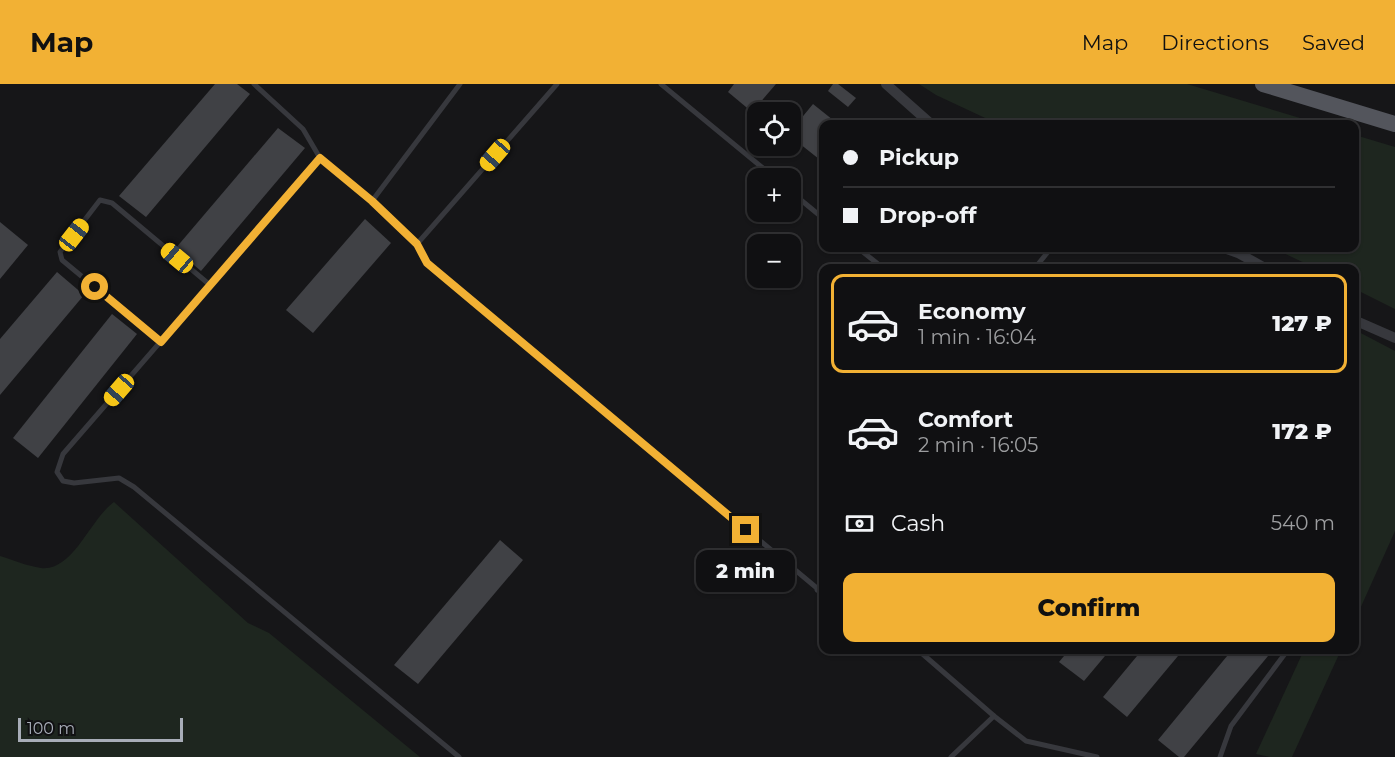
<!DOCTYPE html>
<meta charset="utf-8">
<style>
:root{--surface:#101012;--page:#1e1e20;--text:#f1f3f6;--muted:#9c9d9f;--line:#303032;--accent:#f2b134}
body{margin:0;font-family:Montserrat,sans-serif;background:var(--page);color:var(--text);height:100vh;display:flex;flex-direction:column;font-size:22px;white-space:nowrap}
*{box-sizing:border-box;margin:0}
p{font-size:20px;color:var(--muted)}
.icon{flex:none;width:33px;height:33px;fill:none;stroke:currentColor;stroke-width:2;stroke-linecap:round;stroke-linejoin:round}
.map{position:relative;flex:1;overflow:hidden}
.drawer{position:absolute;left:819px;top:180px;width:540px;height:390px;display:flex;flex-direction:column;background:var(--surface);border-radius:12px;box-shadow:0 2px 4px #0004,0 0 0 2px var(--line)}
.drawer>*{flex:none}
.hud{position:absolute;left:819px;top:36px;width:540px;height:132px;border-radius:12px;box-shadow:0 2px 4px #0004,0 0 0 2px var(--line);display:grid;align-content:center;height:132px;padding:0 24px;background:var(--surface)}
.tools{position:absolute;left:747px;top:18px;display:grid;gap:12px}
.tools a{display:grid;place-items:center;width:54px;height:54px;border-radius:12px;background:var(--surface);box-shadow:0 2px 4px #0004,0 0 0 2px var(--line);font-size:30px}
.scale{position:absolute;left:18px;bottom:15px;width:165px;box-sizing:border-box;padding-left:6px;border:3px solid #a8adb8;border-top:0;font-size:16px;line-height:21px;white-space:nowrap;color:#a8adb8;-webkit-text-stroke:4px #111113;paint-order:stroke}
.end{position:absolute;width:27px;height:27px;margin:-14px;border:8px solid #f2b134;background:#111;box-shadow:0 0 0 3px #111}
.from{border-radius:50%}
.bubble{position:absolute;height:42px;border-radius:12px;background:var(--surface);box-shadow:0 2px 4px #0004,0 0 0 2px var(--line);font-size:20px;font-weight:800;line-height:42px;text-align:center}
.car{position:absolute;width:18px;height:36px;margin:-18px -9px;border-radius:8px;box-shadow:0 0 4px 2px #0007;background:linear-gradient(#f5c518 24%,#345 0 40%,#f5c518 0 76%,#345 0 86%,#f5c518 0)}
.hud b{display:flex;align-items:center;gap:21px;height:57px;font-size:22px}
.hud b+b{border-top:2px solid var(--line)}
.hud i{width:15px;height:15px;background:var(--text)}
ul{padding:10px 0 0;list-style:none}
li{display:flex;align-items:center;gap:18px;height:99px;margin:0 12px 9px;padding:0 12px;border:3px solid transparent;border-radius:12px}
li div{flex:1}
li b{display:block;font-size:22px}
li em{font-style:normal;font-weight:800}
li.active{border-color:var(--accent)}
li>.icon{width:54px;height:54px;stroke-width:1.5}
.pay{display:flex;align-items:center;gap:15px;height:66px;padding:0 24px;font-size:22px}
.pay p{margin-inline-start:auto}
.cta{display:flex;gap:12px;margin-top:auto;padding:12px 24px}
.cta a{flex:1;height:69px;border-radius:12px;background:var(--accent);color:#111;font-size:24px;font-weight:800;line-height:69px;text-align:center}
header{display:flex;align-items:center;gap:36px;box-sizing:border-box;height:84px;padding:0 30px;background:var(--accent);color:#111}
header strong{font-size:28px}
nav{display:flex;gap:33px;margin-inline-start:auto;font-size:21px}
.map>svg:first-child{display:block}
.green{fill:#1e261f}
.building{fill:#404145}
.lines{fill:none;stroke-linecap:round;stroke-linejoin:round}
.service{stroke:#37383d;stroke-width:5}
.minor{stroke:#37383d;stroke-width:10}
.primary{stroke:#53555c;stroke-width:16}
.route{stroke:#f2b134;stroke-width:8}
</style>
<header>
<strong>Map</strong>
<nav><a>Map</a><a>Directions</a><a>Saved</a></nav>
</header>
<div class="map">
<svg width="1395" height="673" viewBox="0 0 1395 673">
<rect width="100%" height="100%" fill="#161618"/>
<g class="green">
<path d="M919 0H1187L1320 40H998L936 11Z"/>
<path d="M1355 51 1395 63V225L1355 205 1354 184H1315L1273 164H1354Z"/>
<path d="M1355 246 1395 267V447L1355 536Z"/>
<path d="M114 418 248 539 269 549 420 673H0V472C13 476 27 482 41 484 73 488 90 435 114 418Z"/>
<path d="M1304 566H1341L1292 673H1270L1256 670Z"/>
</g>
<g class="building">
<path d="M215 0H237L250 10 146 133 119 112Z"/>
<path d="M734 0H776L752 28 728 8Z"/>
<path d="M833 0H838L856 14 848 23 828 7Z"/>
<path d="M813 20 838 40H824V79L790 52V48Z"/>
<path d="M278 44 305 64 201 187 175 165Z"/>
<path d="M365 135 391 159 313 249 286 226Z"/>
<path d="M0 138 28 161 0 195Z"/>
<path d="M57 188 84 211 0 311V255Z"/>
<path d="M112 230 137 250 38 374 13 354Z"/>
<path d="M500 456 523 476 418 600 394 581Z"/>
<path d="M1069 566H1110L1084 597 1059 578Z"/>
<path d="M1142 566H1183L1127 633 1103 613Z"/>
<path d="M1232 566H1273L1184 673H1179L1158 656Z"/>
</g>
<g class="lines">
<g class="service">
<path d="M254 0 303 45 320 74 372 117 417 160 427 179 824 510"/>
<path d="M661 0 775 94"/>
<path d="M320 74 63 370 57 388 63 397 74 399 119 394 134 403 459 673"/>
<path d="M790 107 824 135"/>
<path d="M372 117 460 0"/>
<path d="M417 160 557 0"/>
<path d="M858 164 883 184"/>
<path d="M1035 184 1051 164"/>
<path d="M161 258 62 176 60 168 100 116 112 119 210 201"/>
<path d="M817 506 824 499"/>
<path d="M918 566 994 632 1026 657 1097 673"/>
<path d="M951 673 994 632"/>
<path d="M1220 673 1231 642 1284 571 1286 566"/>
</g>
<g class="minor">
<path d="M886 0 931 40"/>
<path d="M1163 164H1167"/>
<path d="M1224 164 1238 169 1265 184"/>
<path d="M1354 236 1395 254"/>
</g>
<path class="primary" d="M1263 0 1395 40"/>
</g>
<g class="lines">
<path class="route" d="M95 203 161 258 320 74 372 117 417 160 427 179 746 446"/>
</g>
</svg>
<div class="tools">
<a><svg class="icon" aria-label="locate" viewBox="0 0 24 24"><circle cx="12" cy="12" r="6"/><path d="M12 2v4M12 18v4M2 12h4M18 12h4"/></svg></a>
<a>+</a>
<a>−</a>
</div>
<div class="scale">100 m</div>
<i class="end from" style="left:95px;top:203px"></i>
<i class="end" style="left:746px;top:446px"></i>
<div class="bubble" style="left:696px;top:466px;width:99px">2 min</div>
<i class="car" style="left:495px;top:71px;rotate:221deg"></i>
<i class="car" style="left:74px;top:151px;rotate:38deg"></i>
<i class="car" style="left:177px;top:174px;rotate:310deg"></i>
<i class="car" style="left:119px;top:306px;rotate:221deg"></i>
<div class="hud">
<b><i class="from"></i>Pickup</b>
<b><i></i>Drop-off</b>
</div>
<section class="drawer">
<ul>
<li class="active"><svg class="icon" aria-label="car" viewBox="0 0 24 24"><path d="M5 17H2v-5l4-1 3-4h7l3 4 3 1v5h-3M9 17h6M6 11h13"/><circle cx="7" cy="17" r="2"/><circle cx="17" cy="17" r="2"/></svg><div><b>Economy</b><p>1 min · 16:04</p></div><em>127 ₽</em></li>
<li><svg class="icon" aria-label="car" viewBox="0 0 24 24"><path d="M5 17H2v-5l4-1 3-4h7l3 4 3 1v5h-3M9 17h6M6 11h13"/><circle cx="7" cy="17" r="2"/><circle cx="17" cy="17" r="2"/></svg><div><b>Comfort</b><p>2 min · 16:05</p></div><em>172 ₽</em></li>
</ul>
<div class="pay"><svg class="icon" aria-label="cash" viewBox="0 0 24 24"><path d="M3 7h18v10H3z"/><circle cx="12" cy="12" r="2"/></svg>Cash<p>540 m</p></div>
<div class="cta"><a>Confirm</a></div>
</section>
</div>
